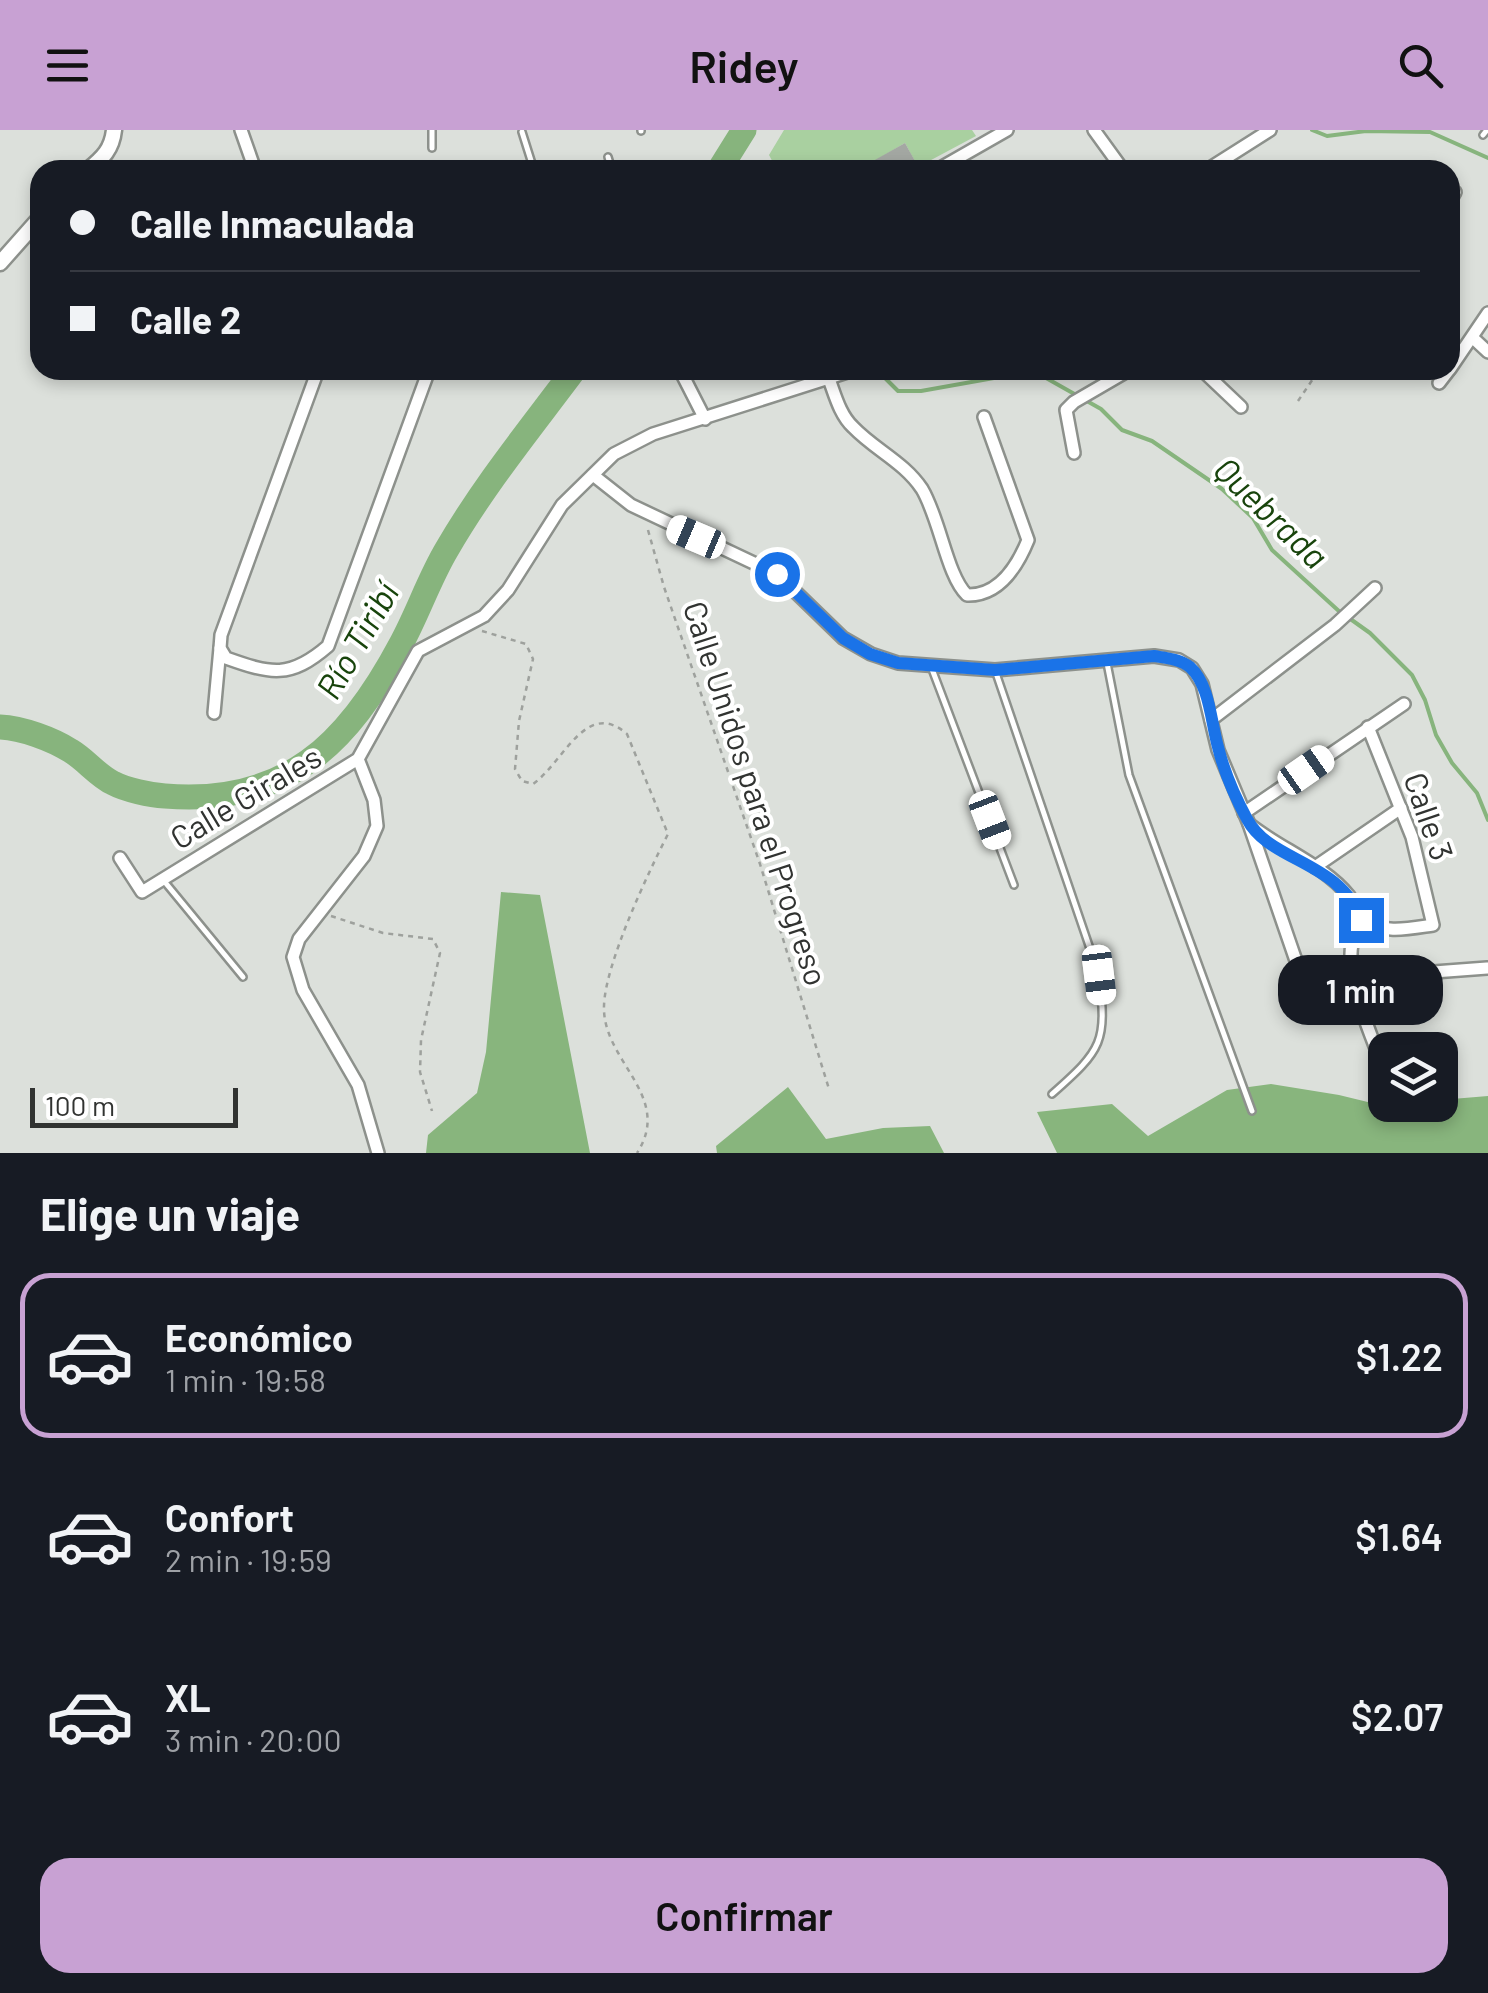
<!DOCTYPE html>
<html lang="es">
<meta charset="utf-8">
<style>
:root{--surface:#171b24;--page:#20242c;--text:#f1f3f6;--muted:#9ea1a6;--line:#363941;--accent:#c8a1d3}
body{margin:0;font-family:Barlow,sans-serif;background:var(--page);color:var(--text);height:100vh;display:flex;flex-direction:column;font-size:38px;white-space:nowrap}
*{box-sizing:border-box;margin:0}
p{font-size:32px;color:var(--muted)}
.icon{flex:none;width:55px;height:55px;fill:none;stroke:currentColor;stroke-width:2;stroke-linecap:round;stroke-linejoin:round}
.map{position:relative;height:1023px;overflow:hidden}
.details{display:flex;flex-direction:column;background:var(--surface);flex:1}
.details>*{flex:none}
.guide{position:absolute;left:30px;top:30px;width:1430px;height:220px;border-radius:30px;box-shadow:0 5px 15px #0003;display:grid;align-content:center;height:220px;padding:0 40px;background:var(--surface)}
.controls{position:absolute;left:1368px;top:902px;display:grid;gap:20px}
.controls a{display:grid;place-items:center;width:90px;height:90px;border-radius:20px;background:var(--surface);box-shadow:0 5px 15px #0003;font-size:50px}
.scale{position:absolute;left:30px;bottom:25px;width:208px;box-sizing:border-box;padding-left:10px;border:5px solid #313331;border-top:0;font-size:28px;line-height:35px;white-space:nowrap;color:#313331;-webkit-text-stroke:8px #fff;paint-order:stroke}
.end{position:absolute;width:45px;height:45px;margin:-22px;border:12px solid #1a73e8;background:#fff;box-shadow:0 0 0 5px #fff}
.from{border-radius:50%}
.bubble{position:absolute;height:70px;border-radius:30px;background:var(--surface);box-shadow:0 5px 15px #0003;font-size:32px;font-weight:600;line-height:70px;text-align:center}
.car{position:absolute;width:30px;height:60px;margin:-30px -15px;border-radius:12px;box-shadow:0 0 8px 2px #0007;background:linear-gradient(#fff 24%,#345 0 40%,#fff 0 76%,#345 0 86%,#fff 0)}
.guide b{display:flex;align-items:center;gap:35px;height:95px;font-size:38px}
.guide b+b{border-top:2px solid var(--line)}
.guide i{width:25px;height:25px;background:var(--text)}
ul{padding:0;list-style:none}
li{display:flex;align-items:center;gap:30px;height:165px;margin:0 20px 15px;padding:0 20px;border:5px solid transparent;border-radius:30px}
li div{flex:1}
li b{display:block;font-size:38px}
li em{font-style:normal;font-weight:600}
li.active{border-color:var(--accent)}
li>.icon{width:90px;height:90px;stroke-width:1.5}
h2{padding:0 40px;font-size:45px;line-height:120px}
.primary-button{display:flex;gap:20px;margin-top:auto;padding:20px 40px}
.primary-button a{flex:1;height:115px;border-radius:30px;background:var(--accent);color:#111;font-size:40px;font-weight:600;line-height:115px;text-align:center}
header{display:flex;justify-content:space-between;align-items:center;height:130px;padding:0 40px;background:var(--accent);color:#111;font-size:45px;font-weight:600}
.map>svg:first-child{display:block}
.green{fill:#a9d0a0}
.forest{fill:#88b57d}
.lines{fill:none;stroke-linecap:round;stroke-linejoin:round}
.stream{stroke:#87b47d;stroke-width:4}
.river{stroke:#87b47d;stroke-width:25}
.building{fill:#a4a8a3}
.service-casing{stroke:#8d918c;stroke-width:10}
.minor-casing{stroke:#8d918c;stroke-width:16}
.tertiary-casing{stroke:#8d918c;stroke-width:19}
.path{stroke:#9ea19d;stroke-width:2.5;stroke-dasharray:5 5;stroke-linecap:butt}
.service{stroke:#fff;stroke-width:5}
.minor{stroke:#fff;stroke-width:11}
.tertiary{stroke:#fff;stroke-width:14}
.route{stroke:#1a73e8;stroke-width:12}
.labels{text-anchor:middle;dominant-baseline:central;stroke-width:8;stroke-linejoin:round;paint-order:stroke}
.street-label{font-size:32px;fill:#313331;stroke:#fff}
.water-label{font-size:35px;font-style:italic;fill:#18440c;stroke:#fff}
</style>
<header><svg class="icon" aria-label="menu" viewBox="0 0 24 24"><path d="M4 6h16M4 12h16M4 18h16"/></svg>Ridey<svg class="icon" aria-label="search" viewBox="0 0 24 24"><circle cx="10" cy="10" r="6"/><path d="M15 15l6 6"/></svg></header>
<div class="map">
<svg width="1488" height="1023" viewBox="0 0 1488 1023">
<rect width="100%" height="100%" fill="#dce0db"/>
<path class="green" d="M784 0H972L976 6 918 37 905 13 859 40H777L769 25Z"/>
<g class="forest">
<path d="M501 762 540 765 590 1023H426L428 1005 477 963 486 922Z"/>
<path d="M1271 954 1339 965 1380 975H1440V970L1488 966V1023H1057L1037 982 1112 974 1148 1006 1227 960Z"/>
<path d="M788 957 826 1009 883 998 930 996 944 1023H717L716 1016Z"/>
</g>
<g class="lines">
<g class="stream">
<path d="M1312 0 1327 6 1366 1 1430 2 1488 28"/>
<path d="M877 240 898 261H921L1005 246 1039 244 1101 279 1122 300 1152 311 1222 359 1253 388 1272 420 1341 483"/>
<path d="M1349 488 1370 503 1412 545 1425 570 1436 605 1452 633 1477 663 1488 690"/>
</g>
<g class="river">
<path d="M719 40 744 0"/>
<path d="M0 597C22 598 52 609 71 621 86 630 98 646 113 653 126 660 150 665 165 666 286 676 348 614 401 514 418 483 429 449 447 419 484 355 530 299 574 240"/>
</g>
</g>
<path class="building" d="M905 13 920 40H857Z"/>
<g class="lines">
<defs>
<g id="service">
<path d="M641 1V0"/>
<path d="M522 2 534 40"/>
<path d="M1483 5 1487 0"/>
<path d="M432 18V0"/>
<path d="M608 27 612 40"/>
<path d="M427 37 428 40"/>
<path d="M1107 533 1129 645 1252 981"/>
<path d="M932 539 1014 755"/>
<path d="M996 543 1099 845C1107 912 1103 919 1052 964"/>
<path d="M164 751 243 847"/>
</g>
<g id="minor">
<path d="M241 0 254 37"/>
<path d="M1094 0 1123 40"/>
<path d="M937 40 1007 0"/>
<path d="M1207 40 1270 0"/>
<path d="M1450 71 1455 62"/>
<path d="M1473 208 1488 222"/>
<path d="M1450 239 1488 183"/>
<path d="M318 240 221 505 220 518 226 528C271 544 290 549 328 516L429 240"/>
<path d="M680 240 705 289"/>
<path d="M1202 240 1241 277"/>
<path d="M829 249C835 265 840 285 853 297 875 320 904 332 922 359 940 389 947 446 967 465 999 466 1017 437 1028 410L984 287"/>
<path d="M1439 253 1449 240"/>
<path d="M1074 323 1066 280 1074 272 1129 240"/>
<path d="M593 345 631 375 777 444 843 508 871 524 898 533 995 540 1154 526 1179 530 1192 538 1202 554 1218 620 1249 694 1315 886"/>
<path d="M214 583 220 518"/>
<path d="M1211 590 1335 495 1375 458"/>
<path d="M358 629 374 670 377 696 364 726 299 809 293 827 303 860 358 955 378 1023"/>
<path d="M1244 683 1404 574"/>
<path d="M1249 694C1280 719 1324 735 1349 766 1367 789 1351 800 1351 824 1349 859 1374 910 1385 943"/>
<path d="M120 728 142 762 358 629 418 521 484 486 508 460 562 375 614 324 653 304 854 240"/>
<path d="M1315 737 1401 678"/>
<path d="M1361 790C1386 804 1406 799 1433 795L1412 707 1368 597"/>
<path d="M1354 848 1487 838"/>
</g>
<g id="tertiary">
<path d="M88 40C103 28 112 19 114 0"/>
<path d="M0 133 40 88"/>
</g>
</defs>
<use href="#service" class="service-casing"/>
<use href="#minor" class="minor-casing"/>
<use href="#tertiary" class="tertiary-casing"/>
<g class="path">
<path d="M1298 271 1319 240"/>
<path d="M648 400 664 457 760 734 829 959"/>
<path d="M482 501 526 514 533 529 519 591 515 639 522 651 533 654C564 632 586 568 627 604L668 704C648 743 605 834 604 876 602 931 674 966 637 1023"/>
<path d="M331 786 383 803 433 809 440 823 421 910 420 942 432 981"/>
</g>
<use href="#service" class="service"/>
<use href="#minor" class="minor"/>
<use href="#tertiary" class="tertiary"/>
</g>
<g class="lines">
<path class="route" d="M777 444 843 508 870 524 898 533 995 540 1154 526C1166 528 1180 529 1190 537 1210 555 1211 593 1218 617 1224 641 1235 667 1247 689 1269 732 1341 731 1361 790"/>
</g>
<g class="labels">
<g class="street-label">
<text transform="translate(757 663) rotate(72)">Calle Unidos para el Progreso</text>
<text transform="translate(245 666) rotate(-31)">Calle Girales</text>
<text transform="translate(1430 686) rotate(71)">Calle 3</text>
</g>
<g class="water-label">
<text transform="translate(1272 382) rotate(44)">Quebrada</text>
<text transform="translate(356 510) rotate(-60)">Río Tiribí</text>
</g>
</g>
</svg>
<div class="controls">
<a><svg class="icon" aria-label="layers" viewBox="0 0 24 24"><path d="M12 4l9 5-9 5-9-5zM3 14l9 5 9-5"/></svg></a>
</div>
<div class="scale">100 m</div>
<i class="end from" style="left:777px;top:444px"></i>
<i class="end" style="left:1361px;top:790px"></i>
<div class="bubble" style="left:1278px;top:825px;width:165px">1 min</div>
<i class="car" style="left:696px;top:407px;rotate:293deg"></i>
<i class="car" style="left:1306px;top:640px;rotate:55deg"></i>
<i class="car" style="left:990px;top:690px;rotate:159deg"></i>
<i class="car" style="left:1099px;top:845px;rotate:173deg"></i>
<div class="guide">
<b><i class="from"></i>Calle Inmaculada</b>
<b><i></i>Calle 2</b>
</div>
</div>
<section class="details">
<h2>Elige un viaje</h2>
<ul>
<li class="active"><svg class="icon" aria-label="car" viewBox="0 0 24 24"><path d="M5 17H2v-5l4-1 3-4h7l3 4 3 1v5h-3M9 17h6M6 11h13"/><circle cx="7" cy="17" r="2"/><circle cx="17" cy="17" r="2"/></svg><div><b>Económico</b><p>1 min · 19:58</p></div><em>$1.22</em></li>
<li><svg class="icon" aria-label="car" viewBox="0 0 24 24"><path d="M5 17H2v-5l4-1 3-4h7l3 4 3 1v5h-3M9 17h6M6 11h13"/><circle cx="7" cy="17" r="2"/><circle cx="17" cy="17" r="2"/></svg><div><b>Confort</b><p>2 min · 19:59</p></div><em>$1.64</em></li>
<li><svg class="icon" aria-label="car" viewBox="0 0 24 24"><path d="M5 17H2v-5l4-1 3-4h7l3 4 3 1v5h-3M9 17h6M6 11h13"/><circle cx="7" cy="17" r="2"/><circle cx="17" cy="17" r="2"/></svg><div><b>XL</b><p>3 min · 20:00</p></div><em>$2.07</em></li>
</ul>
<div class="primary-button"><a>Confirmar</a></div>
</section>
